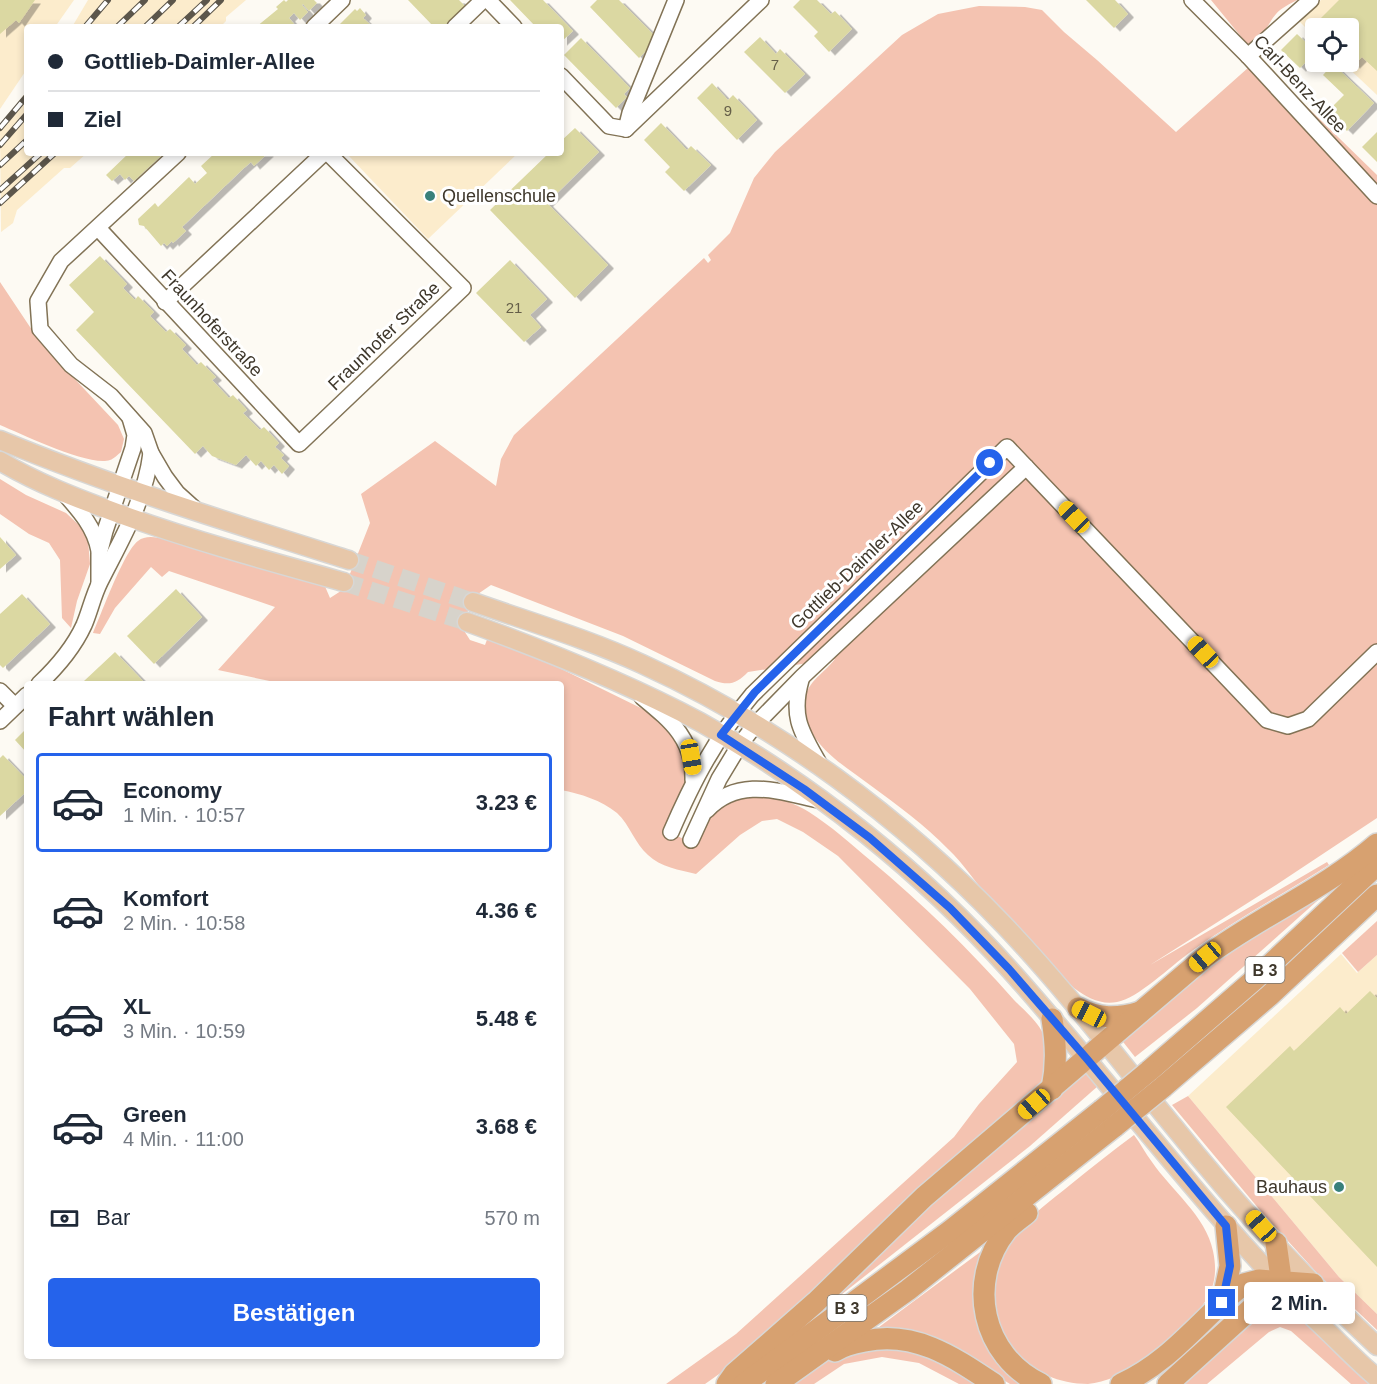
<!DOCTYPE html>
<html lang="de">
<meta charset="utf-8">
<style>
:root{--surface:#fff;--page:#f6f6f7;--text:#1f2937;--muted:#747a83;--line:#e0e1e3;--accent:#2563eb}
body{margin:0;font-family:Arial,sans-serif;background:var(--page);color:var(--text);height:100vh;display:flex;flex-direction:column;font-size:22px;white-space:nowrap}
*{box-sizing:border-box;margin:0}
p{font-size:20px;color:var(--muted)}
.icon{flex:none;width:33px;height:33px;fill:none;stroke:currentColor;stroke-width:2;stroke-linecap:round;stroke-linejoin:round}
.map{position:relative;flex:1;overflow:hidden}
.side{position:absolute;left:24px;top:681px;width:540px;height:678px;display:flex;flex-direction:column;background:var(--surface);border-radius:6px;box-shadow:0 3px 9px #0003}
.side>*{flex:none}
.hud{position:absolute;left:24px;top:24px;width:540px;height:132px;border-radius:6px;box-shadow:0 3px 9px #0003;display:grid;align-content:center;height:132px;padding:0 24px;background:var(--surface)}
.buttons{position:absolute;left:1305px;top:18px;display:grid;gap:12px}
.buttons a{display:grid;place-items:center;width:54px;height:54px;border-radius:6px;background:var(--surface);box-shadow:0 3px 9px #0003;font-size:30px}
.end{position:absolute;width:27px;height:27px;margin:-14px;border:8px solid #2563eb;background:#fff;box-shadow:0 0 0 3px #fff}
.from{border-radius:50%}
.bubble{position:absolute;height:42px;border-radius:6px;background:var(--surface);box-shadow:0 3px 9px #0003;font-size:20px;font-weight:700;line-height:42px;text-align:center}
.car{position:absolute;width:18px;height:36px;margin:-18px -9px;border-radius:8px;box-shadow:0 0 4px 2px #0007;background:linear-gradient(#f5c518 24%,#345 0 40%,#f5c518 0 76%,#345 0 86%,#f5c518 0)}
.hud b{display:flex;align-items:center;gap:21px;height:57px;font-size:22px}
.hud b+b{border-top:2px solid var(--line)}
.hud i{width:15px;height:15px;background:var(--text)}
ul{padding:0;list-style:none}
li{display:flex;align-items:center;gap:18px;height:99px;margin:0 12px 9px;padding:0 12px;border:3px solid transparent;border-radius:6px}
li div{flex:1}
li b{display:block;font-size:22px}
li em{font-style:normal;font-weight:700}
li.current{border-color:var(--accent)}
li>.icon{width:54px;height:54px;stroke-width:1.5}
h2{padding:0 24px;font-size:27px;line-height:72px}
.pay{display:flex;align-items:center;gap:15px;height:66px;padding:0 24px;font-size:22px}
.pay p{margin-inline-start:auto}
.primary-button{display:flex;gap:12px;margin-top:auto;padding:12px 24px}
.primary-button a{flex:1;height:69px;border-radius:6px;background:var(--accent);color:#fff;font-size:24px;font-weight:700;line-height:69px;text-align:center}
.map>svg:first-child{display:block}
.built{fill:#fceccc}
.green{fill:#f4c3b1}
.building{fill:#dbd8a2;filter:url(#shadow)}
.lines{fill:none;stroke-linecap:round;stroke-linejoin:round}
.major-tunnel{stroke:#d7d3cb;stroke-width:18;stroke-dasharray:18 9;stroke-linecap:butt}
.minor-casing{stroke:#827356;stroke-width:18}
.major-casing{stroke:#d8d7d5;stroke-width:21}
.highway-casing{stroke:#d8d7d5;stroke-width:24}
.minor{stroke:#fff;stroke-width:15}
.major{stroke:#e7c7a9;stroke-width:18}
.highway{stroke:#d7a170;stroke-width:21}
.rail-casing{stroke:#5c564b;stroke-width:6}
.rail{stroke:#fff;stroke-width:4;stroke-dasharray:11;stroke-linecap:butt}
.highway-bridge-casing{stroke:#d8d7d5;stroke-width:24;stroke-linecap:butt}
.highway-bridge{stroke:#d7a170;stroke-width:21}
.route{stroke:#2563eb;stroke-width:8}
.poi-dot{fill:#39807b;stroke:#fff;stroke-width:2}
.labels{text-anchor:middle;dominant-baseline:central;stroke-width:6;stroke-linejoin:round;paint-order:stroke}
.number-label{font-size:15px;fill:#655f49}
.shield{fill:#fff;stroke:#78736b;stroke-width:1.5}
.shield-label{font-size:16px;font-weight:bold;fill:#3e372b}
.street-label{font-size:18px;fill:#3e372b;stroke:#fff}
.poi-label{font-size:18px;fill:#3e372b;stroke:#fff;text-anchor:start}
</style>
<div class="map">
<svg width="1377" height="1384" viewBox="0 0 1377 1384">
<defs>
<filter id="shadow"><feDropShadow dx="6" dy="3.5" stdDeviation="0" flood-color="#0004"/></filter>
</defs>
<rect width="100%" height="100%" fill="#fdfaf3"/>
<g class="built">
<path d="M0 0H74L55 27H27V69L0 109Z"/>
<path d="M88 0H246L226 17V21L220 27H72Z"/>
<path d="M1321 0H1377V95L1342 62H1348V28H1316L1315 37 1299 21Z"/>
<path d="M27 91V153H87L70 168H64L17 210 13 223 1 232 0 124Z"/>
<path d="M346 153H518L428 239Z"/>
<path d="M1341 954 1357 973 1377 955V1314L1339 1277 1188 1096Z"/>
</g>
<g class="green">
<path d="M1211 0H1297C1290 4 1281 8 1276 14 1266 25 1264 41 1247 44Z"/>
<path d="M979 6 1025 7 1042 10 1064 32 1097 60 1176 132 1258 59 1377 175V818L1276 885 1150 965 1327 862 1329 865C1283 894 1233 921 1189 953 1171 966 1137 999 1117 1002 1101 1005 1087 998 1074 988 1046 958 1016 929 989 898 975 882 964 864 948 849 925 825 897 805 870 785 845 766 810 747 805 712 801 684 821 677 835 659L748 672C737 683 730 686 715 681L623 636 491 585 475 596 461 626 470 640 485 645 488 637 543 660 653 714 675 732 684 756 687 775 685 789 667 831 696 845C709 814 725 792 763 795 778 797 796 804 809 812 831 826 851 844 870 860 923 904 968 948 1014 1000 1024 1010 1041 1024 1045 1039 1052 1061 1044 1080 1031 1098L739 1360 705 1384H666L736 1334 954 1137 979 1104 1017 1062 1014 1044 970 989 838 856 803 832 777 819 762 821 740 835 696 874C680 870 660 867 648 855 635 844 630 825 617 813 601 800 581 794 561 790V684H284L218 670 275 607 169 571 162 577 151 567 115 608 100 634 93 633C101 615 124 551 138 541 145 535 156 537 164 539L240 563 324 584 330 598 344 589 370 523 361 494 435 441 496 486 501 459 514 435 704 258 708 263 711 260 708 255 730 233 754 178 775 152 902 35 938 14Z"/>
<path d="M0 282 40 342 118 425 124 439 121 452C118 454 114 459 110 460 89 467 22 434 0 425Z"/>
<path d="M0 479 26 495 66 513 80 526 88 540 90 564 77 601 71 628 62 618 60 560 49 543 29 534 0 514Z"/>
<path d="M1335 885 1197 1008 1135 1057 1120 1038 1211 963Z"/>
<path d="M1377 921V955L1358 972 1342 953Z"/>
<path d="M1084 1070 1098 1086 1030 1146 818 1313 873 1254Z"/>
<path d="M1188 1096 1339 1277 1377 1314V1330L1317 1273 1259 1209 1172 1105Z"/>
<path d="M1134 1135C1141 1144 1145 1153 1152 1162 1171 1190 1206 1216 1213 1251 1221 1288 1205 1305 1181 1329 1156 1354 1124 1380 1088 1384 1038 1384 998 1349 994 1301 993 1286 994 1270 1000 1256 1016 1226 1044 1206 1070 1185 1091 1168 1112 1151 1134 1135Z"/>
<path d="M991 1244 976 1301 1028 1384H1010L940 1340 918 1332 898 1329 875 1330Z"/>
<path d="M1280 1307 1292 1310 1308 1324 1374 1384H1351L1291 1331 1280 1327 1269 1332 1207 1384H1182L1260 1317Z"/>
<path d="M865 1347 929 1352 984 1384H959L919 1363 882 1357 844 1364 814 1384H794L835 1356Z"/>
</g>
<g class="building">
<path d="M0 0H35L19 23 16 20 0 34Z"/>
<path d="M284 0 286 2 288 0H314L317 3 309 11 303 4 302 5 308 12 300 20 294 13 289 18 295 25 293 27H256L278 9 276 7Z"/>
<path d="M408 0H459L465 6 443 27H434Z"/>
<path d="M510 0H543L573 31 561 42V27H536Z"/>
<path d="M597 0H619L657 38 649 45 651 46 639 58 590 7Z"/>
<path d="M800 0H817L831 14 835 11 852 29 829 52 814 36 818 32 793 7Z"/>
<path d="M1086 0H1115L1128 14 1114 28Z"/>
<path d="M1339 0H1377V71L1362 57 1354 65 1348 60V28H1316L1313 26Z"/>
<path d="M360 8 366 15 363 18 373 27H337L355 9 357 11Z"/>
<path d="M1297 34 1316 52 1300 68 1281 50Z"/>
<path d="M760 37 776 54 780 49 805 74 785 93 744 52Z"/>
<path d="M581 38 630 88 624 94 627 97 616 108 564 55Z"/>
<path d="M1333 64 1374 103 1347 131 1327 112 1344 95 1323 75Z"/>
<path d="M712 83 728 100 733 95 757 120 737 140 697 98Z"/>
<path d="M661 123 687 150 691 146 711 165 684 191 665 172 670 167 644 140Z"/>
<path d="M575 128 599 152 547 203 608 265 575 298 490 210 549 153H561V141Z"/>
<path d="M1377 132V162L1362 147Z"/>
<path d="M129 153H160L162 155 134 181 129 176 125 180 120 174 112 181 106 175Z"/>
<path d="M215 153H268L254 166 251 162 244 168 182 227 186 231 173 243 172 241 167 246 164 243 161 246 144 226 139 225 138 219 155 203 158 207 189 177 195 184 207 173 201 166Z"/>
<path d="M100 256 127 284 123 288 135 300 138 296 154 312 150 316 166 332 170 329 186 345 182 349 197 365 201 362 216 377 212 380 229 398 233 395 247 410 243 413 260 430 264 427 279 443 275 447 284 455 281 458 289 466 282 474 274 465 269 470 261 461 256 466 246 455 236 465 212 456 203 446 195 454 76 330 94 312 69 285Z"/>
<path d="M510 260 547 299 530 315 541 327 524 342 476 293Z"/>
<path d="M0 537 16 555 0 569Z"/>
<path d="M176 589 202 617 154 664 127 636Z"/>
<path d="M22 594 50 624 3 668 0 665V614Z"/>
<path d="M115 652 143 681 140 684H87L84 681Z"/>
<path d="M27 728V753L15 740Z"/>
<path d="M3 755 27 780V791L0 816V758Z"/>
<path d="M1370 991 1377 998V1267L1226 1107 1290 1046 1294 1051 1340 1007 1346 1014Z"/>
</g>
<g class="lines">
<g class="major-tunnel">
<path d="M349 560 473 602"/>
<path d="M344 582 467 622"/>
</g>
<defs>
<g id="minor">
<path d="M488 0 514 27"/>
<path d="M1192 0 1248 56 1377 196"/>
<path d="M314 27 342 0"/>
<path d="M455 27 483 0"/>
<path d="M1248 56 1311 0"/>
<path d="M561 76 609 126 626 129"/>
<path d="M626 129 761 0"/>
<path d="M626 129 630 113 676 0"/>
<path d="M178 153 61 261 38 301 40 329 71 365 111 396 144 433 151 453 165 477 177 493 197 511"/>
<path d="M98 228 299 444 463 288 328 153"/>
<path d="M165 302 324 153"/>
<path d="M64 493C80 511 95 528 99 551"/>
<path d="M99 583V554L105 531 133 448 135 435 130 418"/>
<path d="M801 680C790 719 803 734 821 767"/>
<path d="M39 684C57 667 73 649 84 625 90 611 93 596 100 582 121 540 145 501 151 453"/>
<path d="M0 691 15 706"/>
<path d="M642 697C671 721 694 739 693 780"/>
<path d="M0 721 27 695"/>
<path d="M707 810C739 776 780 792 819 800"/>
<path d="M671 832C694 779 715 739 752 695L1007 447 1267 720 1288 726 1308 719 1377 652"/>
<path d="M691 840 719 779 739 746 755 725 802 677 1026 467"/>
</g>
<g id="major">
<path d="M0 440C114 487 231 523 349 560"/>
<path d="M0 461C37 483 76 498 117 513 191 540 268 561 344 582"/>
<path d="M473 602C530 622 588 639 642 664 778 726 901 817 1004 925 1065 989 1118 1059 1174 1127 1236 1204 1304 1278 1377 1346"/>
<path d="M467 622C547 651 625 682 700 722 814 785 923 873 1010 970 1116 1088 1209 1218 1324 1328 1342 1345 1359 1363 1377 1378"/>
</g>
<g id="highway">
<path d="M1078 1008C1099 1019 1117 1019 1140 1012"/>
<path d="M1052 1019C1056 1044 1057 1064 1052 1089"/>
<path d="M1149 1071 1255 979 1377 865"/>
<path d="M1163 1087 1269 996 1377 895"/>
<path d="M1027 1213C1020 1219 1012 1224 1006 1231 966 1282 982 1356 1041 1384"/>
<path d="M1222 1303 1230 1266 1226 1226"/>
<path d="M835 1351C844 1345 855 1343 865 1341 915 1330 955 1358 994 1384"/>
<path d="M727 1384 734 1374 816 1302 924 1197 1205 957C1260 916 1325 889 1377 844"/>
<path d="M744 1384 950 1231 1102 1110"/>
<path d="M776 1384 908 1290 1115 1126"/>
<path d="M1121 1384C1171 1362 1202 1317 1244 1284L1259 1280 1313 1284"/>
<path d="M1168 1384 1254 1306 1278 1282 1280 1271 1276 1243"/>
</g>
</defs>
<use href="#minor" class="minor-casing"/>
<use href="#major" class="major-casing"/>
<use href="#highway" class="highway-casing"/>
<use href="#minor" class="minor"/>
<use href="#major" class="major"/>
<use href="#highway" class="highway"/>
<defs>
<g id="rail">
<path d="M85 27 108 0"/>
<path d="M117 27 145 0"/>
<path d="M145 27 173 0"/>
<path d="M178 27 207 0"/>
<path d="M193 27 221 0"/>
<path d="M0 128 27 96"/>
<path d="M0 145 27 114"/>
<path d="M0 165 27 140"/>
<path d="M0 190 41 153"/>
<path d="M0 203 55 153"/>
</g>
</defs>
<use href="#rail" class="rail-casing"/>
<use href="#rail" class="rail"/>
<defs>
<g id="highway-bridge">
<path d="M1102 1110 1149 1071"/>
<path d="M1115 1126 1163 1087"/>
</g>
</defs>
<use href="#highway-bridge" class="highway-bridge-casing"/>
<use href="#highway-bridge" class="highway-bridge"/>
</g>
<g class="lines">
<path class="route" d="M990 463 755 692 721 735 804 789 870 838 950 908 1009 969 1087 1059 1226 1226 1230 1266 1222 1303"/>
</g>
<g class="poi-dot">
<circle cx="430" cy="196" r="6"/>
<circle cx="1339" cy="1187" r="6"/>
</g>
<g class="labels">
<g class="number-label">
<text x="775" y="64">7</text>
<text x="728" y="110">9</text>
<text x="514" y="307">21</text>
</g>
<g class="shield">
<rect x="1245.5" y="957" width="39" height="26" rx="4.5"/>
<rect x="827.5" y="1295" width="39" height="26" rx="4.5"/>
</g>
<g class="shield-label">
<text x="1265" y="970">B 3</text>
<text x="847" y="1308">B 3</text>
</g>
<g class="street-label">
<text transform="translate(1300 84) rotate(47)">Carl-Benz-Allee</text>
<text transform="translate(212 323) rotate(47)">Fraunhoferstraße</text>
<text transform="translate(384 336) rotate(-44)">Fraunhofer Straße</text>
<text transform="translate(857 565) rotate(-44)">Gottlieb-Daimler-Allee</text>
</g>
<g class="poi-label">
<text x="442" y="196">Quellenschule</text>
<text x="1327" y="1187" text-anchor="end">Bauhaus</text>
</g>
</g>
</svg>
<div class="buttons">
<a><svg class="icon" aria-label="locate" viewBox="0 0 24 24"><circle cx="12" cy="12" r="6"/><path d="M12 2v4M12 18v4M2 12h4M18 12h4"/></svg></a>
</div>
<i class="end from" style="left:990px;top:463px"></i>
<i class="end" style="left:1222px;top:1303px"></i>
<div class="bubble" style="left:1244px;top:1282px;width:111px">2 Min.</div>
<i class="car" style="left:1074px;top:517px;rotate:316deg"></i>
<i class="car" style="left:1203px;top:652px;rotate:317deg"></i>
<i class="car" style="left:691px;top:757px;rotate:171deg"></i>
<i class="car" style="left:1205px;top:957px;rotate:230deg"></i>
<i class="car" style="left:1089px;top:1014px;rotate:297deg"></i>
<i class="car" style="left:1034px;top:1104px;rotate:229deg"></i>
<i class="car" style="left:1261px;top:1226px;rotate:318deg"></i>
<div class="hud">
<b><i class="from"></i>Gottlieb-Daimler-Allee</b>
<b><i></i>Ziel</b>
</div>
<section class="side">
<h2>Fahrt wählen</h2>
<ul>
<li class="current"><svg class="icon" aria-label="car" viewBox="0 0 24 24"><path d="M5 17H2v-5l4-1 3-4h7l3 4 3 1v5h-3M9 17h6M6 11h13"/><circle cx="7" cy="17" r="2"/><circle cx="17" cy="17" r="2"/></svg><div><b>Economy</b><p>1 Min. · 10:57</p></div><em>3.23 €</em></li>
<li><svg class="icon" aria-label="car" viewBox="0 0 24 24"><path d="M5 17H2v-5l4-1 3-4h7l3 4 3 1v5h-3M9 17h6M6 11h13"/><circle cx="7" cy="17" r="2"/><circle cx="17" cy="17" r="2"/></svg><div><b>Komfort</b><p>2 Min. · 10:58</p></div><em>4.36 €</em></li>
<li><svg class="icon" aria-label="car" viewBox="0 0 24 24"><path d="M5 17H2v-5l4-1 3-4h7l3 4 3 1v5h-3M9 17h6M6 11h13"/><circle cx="7" cy="17" r="2"/><circle cx="17" cy="17" r="2"/></svg><div><b>XL</b><p>3 Min. · 10:59</p></div><em>5.48 €</em></li>
<li><svg class="icon" aria-label="car" viewBox="0 0 24 24"><path d="M5 17H2v-5l4-1 3-4h7l3 4 3 1v5h-3M9 17h6M6 11h13"/><circle cx="7" cy="17" r="2"/><circle cx="17" cy="17" r="2"/></svg><div><b>Green</b><p>4 Min. · 11:00</p></div><em>3.68 €</em></li>
</ul>
<div class="pay"><svg class="icon" aria-label="cash" viewBox="0 0 24 24"><path d="M3 7h18v10H3z"/><circle cx="12" cy="12" r="2"/></svg>Bar<p>570 m</p></div>
<div class="primary-button"><a>Bestätigen</a></div>
</section>
</div>
